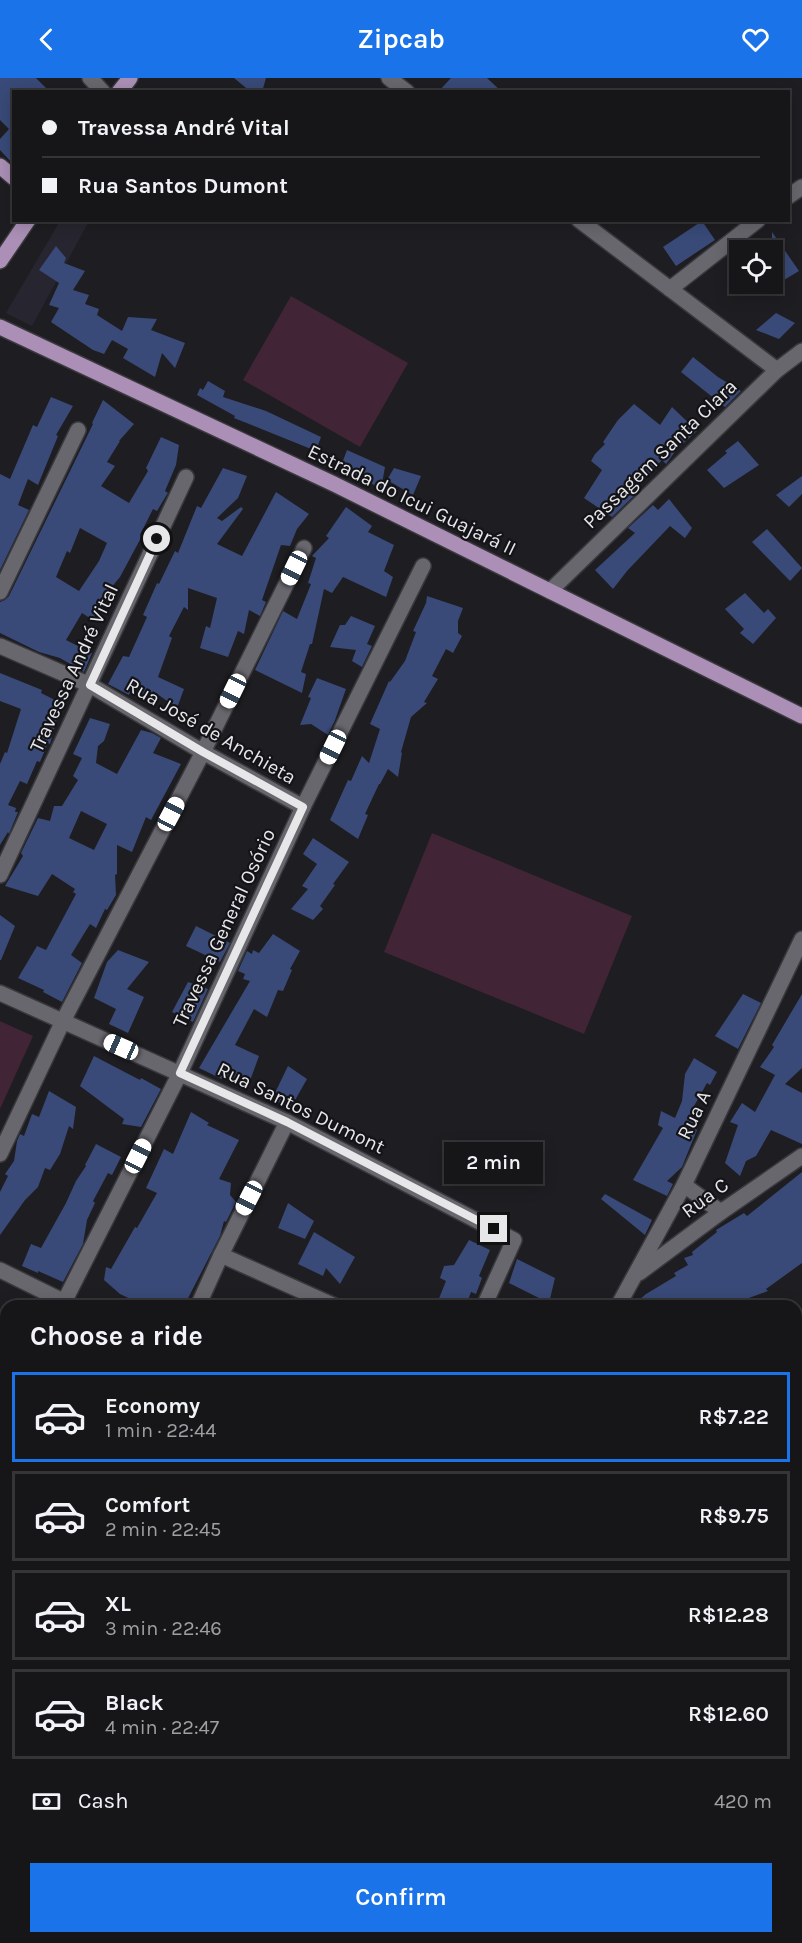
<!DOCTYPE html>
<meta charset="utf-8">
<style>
:root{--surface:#161619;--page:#232326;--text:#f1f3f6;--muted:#9e9fa2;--line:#353538;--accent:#1a73e8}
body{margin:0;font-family:Karla,sans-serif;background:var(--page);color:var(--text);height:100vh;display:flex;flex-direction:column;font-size:22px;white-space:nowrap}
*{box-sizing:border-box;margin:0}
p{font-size:20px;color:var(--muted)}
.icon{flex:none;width:33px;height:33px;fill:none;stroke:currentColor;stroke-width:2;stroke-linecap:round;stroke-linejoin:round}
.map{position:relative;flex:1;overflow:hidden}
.drawer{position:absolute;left:0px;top:1222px;width:802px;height:644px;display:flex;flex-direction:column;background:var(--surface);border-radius:18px 18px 0 0;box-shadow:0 3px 15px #0003,0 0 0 2px var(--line)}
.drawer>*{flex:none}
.banner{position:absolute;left:12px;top:12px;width:778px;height:132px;border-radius:0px;box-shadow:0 3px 15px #0003,0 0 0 2px var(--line);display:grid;align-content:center;height:132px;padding:0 30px;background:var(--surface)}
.controls{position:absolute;left:729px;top:162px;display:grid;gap:12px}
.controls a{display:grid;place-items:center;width:54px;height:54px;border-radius:0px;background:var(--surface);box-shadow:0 3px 15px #0003,0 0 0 2px var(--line);font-size:30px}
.end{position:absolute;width:27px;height:27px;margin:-14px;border:8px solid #e7e7ea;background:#111;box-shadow:0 0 0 3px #111}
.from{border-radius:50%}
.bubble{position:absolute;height:42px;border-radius:0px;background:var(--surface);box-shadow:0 3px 15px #0003,0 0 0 2px var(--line);font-size:20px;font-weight:600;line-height:42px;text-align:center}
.car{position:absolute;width:18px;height:36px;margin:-18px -9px;border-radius:8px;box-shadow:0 0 4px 2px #0007;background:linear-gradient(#fff 24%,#345 0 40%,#fff 0 76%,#345 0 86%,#fff 0)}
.banner b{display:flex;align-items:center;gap:21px;height:57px;font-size:22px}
.banner b+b{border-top:2px solid var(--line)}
.banner i{width:15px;height:15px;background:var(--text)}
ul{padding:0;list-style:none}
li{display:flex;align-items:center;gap:18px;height:90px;margin:0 12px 9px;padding:0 18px;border:3px solid var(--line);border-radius:0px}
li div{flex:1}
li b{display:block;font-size:22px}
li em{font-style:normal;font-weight:600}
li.active{border-color:var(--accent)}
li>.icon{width:54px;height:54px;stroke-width:1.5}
h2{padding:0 30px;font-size:27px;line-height:72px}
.pay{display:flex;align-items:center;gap:15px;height:66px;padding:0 30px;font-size:22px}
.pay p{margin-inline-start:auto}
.action{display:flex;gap:12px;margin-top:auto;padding:12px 30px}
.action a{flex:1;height:69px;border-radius:0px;background:var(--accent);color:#fff;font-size:24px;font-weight:600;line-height:69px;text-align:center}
header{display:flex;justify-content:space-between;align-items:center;height:78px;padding:0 30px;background:var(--accent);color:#fff;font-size:27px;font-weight:600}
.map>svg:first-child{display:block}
.built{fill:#27252f}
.green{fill:#412436}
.forest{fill:#613150}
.building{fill:#394a78;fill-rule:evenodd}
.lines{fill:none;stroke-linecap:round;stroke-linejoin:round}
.minor-casing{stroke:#39383c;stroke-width:18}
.major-casing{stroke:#39383c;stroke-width:18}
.minor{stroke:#68676d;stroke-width:15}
.major{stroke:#ab8fb6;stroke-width:15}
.route{stroke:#e7e7ea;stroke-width:8}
.labels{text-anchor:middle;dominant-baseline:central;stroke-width:4.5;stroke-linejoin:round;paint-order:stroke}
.street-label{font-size:20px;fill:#e7e7ea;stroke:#141418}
</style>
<header><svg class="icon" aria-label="back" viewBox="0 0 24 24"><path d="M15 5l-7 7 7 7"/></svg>Zipcab<svg class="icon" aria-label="heart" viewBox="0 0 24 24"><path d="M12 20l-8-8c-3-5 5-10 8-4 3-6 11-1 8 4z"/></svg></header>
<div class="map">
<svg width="802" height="1865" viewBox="0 0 802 1865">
<rect width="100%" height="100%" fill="#1e1d21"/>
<path class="built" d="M60 143H89L32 248 6 235Z"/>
<g class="green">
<path d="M291 218 408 285 360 369 243 302Z"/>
<path d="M432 755 632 838 584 956 384 874Z"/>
<path d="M0 943 33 958 0 1031Z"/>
</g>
<path class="forest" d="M0 1276 6 1278V1313L0 1322Z"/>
<g class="building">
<path d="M0 0H36L50 14H14V87L0 72V61L9 51 0 42Z"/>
<path d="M234 0H266L262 14H251Z"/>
<path d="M451 0H487L502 14H438Z"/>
<path d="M702 143 715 162 676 188 663 169Z"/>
<path d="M772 154 799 193 784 202 772 185Z"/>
<path d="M56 168 66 180 64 185 85 193 73 212 89 217 85 226 99 231 97 237 122 253 128 239 157 241 151 252 185 265 175 290 162 275 155 299 123 280 128 271 112 262 104 276 93 272 51 244 59 230 49 227 59 205 39 192Z"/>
<path d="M776 235 795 245 779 261 756 252Z"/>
<path d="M693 279 718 299 741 313 725 329 681 294Z"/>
<path d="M208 303 225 313 223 319 266 333 321 359 316 373 234 340 235 338 197 317 200 310 203 312Z"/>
<path d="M51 319 73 328 56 357 58 358 38 407 28 401 18 427 29 432 0 492V396L10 401 33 347 37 349Z"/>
<path d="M103 322 134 346 119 363H120L107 384 115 388 101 408 129 425 148 393 146 390 161 359 179 367 176 387 165 413 168 415 166 418 157 433 153 431 140 457 142 458 120 499 100 523 96 544 82 535 66 562 92 575 84 594 60 580 39 574 0 555V524L5 522 9 518 93 346 92 345ZM80 450 107 465 99 483 79 513 56 499 67 473 70 475Z"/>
<path d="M634 326 660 347 672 329 697 353 677 371 666 386 662 382 636 410 639 413 612 439 584 420 602 392 591 383 595 376 605 366 603 364 618 342Z"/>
<path d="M738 363 759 387 724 410 707 392 727 375 725 373Z"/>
<path d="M347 372 385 389 381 411 341 388Z"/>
<path d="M223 390 247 398 238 420 217 440 222 443 241 429 243 431 217 466 242 478 276 414 309 436 297 451 290 468 281 467 262 522 266 524 260 538 249 532 244 556 238 553 228 579 200 570 206 548 210 550 217 520 188 510V532L184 529 169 558 172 560 158 599 184 611 177 630 153 613 149 623 133 607 129 617 108 606 123 578 129 579 147 539 143 537 154 512 157 505 159 506 175 473 178 475 197 428 201 430Z"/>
<path d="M394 390 421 398 413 417 387 402Z"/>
<path d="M802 398V416L789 429 776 417Z"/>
<path d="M669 421 692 450 685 460 670 448 627 493 613 511 595 492 635 455 628 450 653 427 658 432Z"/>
<path d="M346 429 372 448 368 454 394 467 384 493 393 499 386 519 343 499 332 515 324 511 312 566H310L301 594 306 596 302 615 255 592 283 533 297 541 311 506 308 505 316 480 312 478 329 460 326 458Z"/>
<path d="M767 451 802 490 790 503 752 464Z"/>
<path d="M745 515 764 535 768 531 776 540 753 566 740 555 744 551 725 531Z"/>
<path d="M427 518 463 530 458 543V555L462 558 453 575 446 571 432 598 438 601 424 624 427 625 411 639 401 674 402 675 398 699 388 691 380 706H379L365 736 368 737 358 761 330 742 348 702 351 703 362 678 369 685 380 651 370 646 389 603 390 604 405 583 416 554 413 553 426 525Z"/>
<path d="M351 538 375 548 367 566 372 568 362 589 352 583 356 572 330 569 340 547H345Z"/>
<path d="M0 595 42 612 41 615 61 625 50 666 48 665 40 684 37 683 27 706 20 703 8 727 16 730 15 734H18L9 756 8 754 0 767V686L5 674 7 675 21 631 0 623Z"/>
<path d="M317 600 346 611 335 642 328 657 311 646 300 647 311 620 308 619Z"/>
<path d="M90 640 110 646 104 663 98 668 96 685 117 696 141 652 152 655 161 660 153 675 181 686 151 742 146 739 132 774 117 767V796L115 797 116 817 107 832 105 831 96 850 90 846 71 877 82 885 62 924 43 914 44 912 18 900 37 868 46 872 76 816 73 814 75 811 52 796 38 818 5 808 23 778 21 775 38 740 50 743 54 728H62L78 702 73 698 82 680 73 676ZM81 733 107 746 94 772 69 760Z"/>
<path d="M313 760 349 784 333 806 335 807 320 828 323 831 313 842 291 831 308 811 302 808 317 786 303 776Z"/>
<path d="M0 837 15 848 1 882H0Z"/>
<path d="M196 848 230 865 220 884 186 868Z"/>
<path d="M273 856 300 873 290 891 292 892 283 913 278 912 267 939 254 931 235 967 259 978 247 1011 223 998 222 1001 199 990 250 903 243 901 245 896 238 893 247 873 252 876 253 872 259 875Z"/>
<path d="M118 872 149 884 127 911 144 919 128 955 109 946 116 931 94 920 107 884Z"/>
<path d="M188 904 208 911 193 944 172 934Z"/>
<path d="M743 916 761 925 738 971 715 958Z"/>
<path d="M802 916V990L785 1006 802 1015V1066L771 1052 756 1078 746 1083 740 1098 725 1085 738 1047 730 1044 742 1025 755 1034 775 997 760 989 774 969 772 967Z"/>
<path d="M94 978 140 1002 141 1000 161 1011 141 1049 122 1046 124 1041 80 1008Z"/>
<path d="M694 980 717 994 710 1007 707 1005 694 1028 699 1031 694 1050 697 1052 682 1089 667 1103 673 1106 667 1118 633 1102 663 1050 658 1047 661 1033 675 1040 682 1023 685 996Z"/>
<path d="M288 988 307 1001 290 1031 272 1021Z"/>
<path d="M49 1013 76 1029 73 1051 69 1048 60 1076 50 1092 45 1090 38 1109 25 1122 0 1157V1114L8 1098 5 1096 14 1083 17 1063 20 1056 24 1058 32 1036 39 1039Z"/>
<path d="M191 1034 209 1045 207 1047 239 1062 219 1101 231 1105 230 1117 236 1124 226 1144 224 1143 220 1158 184 1228H145L120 1216 104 1202 106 1189 111 1191 135 1149 137 1150 157 1115 146 1110 164 1071 173 1076Z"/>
<path d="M96 1066 121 1079 112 1097 108 1095 93 1123 95 1125 87 1142 83 1166 63 1204 38 1193V1195L22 1188 31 1166 41 1170 66 1125 76 1103 86 1088 85 1087Z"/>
<path d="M802 1094V1185L766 1211 768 1213 746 1221 749 1228H632L646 1216 676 1198 674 1195 688 1187 684 1180 693 1177 692 1174 717 1154 716 1152 744 1135 747 1138Z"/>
<path d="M605 1116 652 1142 645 1157 601 1121Z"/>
<path d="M288 1125 314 1143 305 1161 278 1150Z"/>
<path d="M314 1154 355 1179 340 1206 326 1190 323 1198 298 1186Z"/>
<path d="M469 1162 490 1172 479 1198 482 1200 476 1216 471 1214 466 1228H436L446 1203 440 1200 444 1188 454 1187Z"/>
<path d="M517 1181 555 1200 549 1225 509 1205Z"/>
</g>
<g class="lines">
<defs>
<g id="minor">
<path d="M90 0 103 14"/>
<path d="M389 0 407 14"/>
<path d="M789 118 802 109"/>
<path d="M579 142 777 292"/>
<path d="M670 211 758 142"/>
<path d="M550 513 777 292 802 273"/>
<path d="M0 514 78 352"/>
<path d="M0 568 90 607 203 674 303 729"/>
<path d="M0 797 186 399"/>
<path d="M0 915 287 1044 514 1162 484 1228"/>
<path d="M0 1076 63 943 203 674 304 470"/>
<path d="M684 1107 721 1134"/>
<path d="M221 1177 335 1228"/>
<path d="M0 1192 73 1228"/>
<path d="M639 1195 721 1134 802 1078"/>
<path d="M62 1228 180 995 303 729 423 488"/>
<path d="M198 1228 221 1177 287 1044"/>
<path d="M618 1228 684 1107 802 861"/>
<path d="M0 1351 6 1339"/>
<path d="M0 1365 6 1374"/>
<path d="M796 1450 802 1447"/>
<path d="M796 1585 802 1582"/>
<path d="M0 1615 6 1622"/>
<path d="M0 1666 6 1662"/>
<path d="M796 1716 802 1713"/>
<path d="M0 1820 6 1816"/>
<path d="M796 1846 802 1843"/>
<path d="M89 1860 90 1865"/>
<path d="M286 1860 290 1865"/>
<path d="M783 1860 785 1865"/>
<path d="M512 1865 522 1860"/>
<path d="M760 1865 769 1860"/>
</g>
<g id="major">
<path d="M119 14 130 0"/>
<path d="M0 88 14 100"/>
<path d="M0 183 28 142"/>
<path d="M0 249 334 406 802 638"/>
</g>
</defs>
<use href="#minor" class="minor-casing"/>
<use href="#major" class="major-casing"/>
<use href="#minor" class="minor"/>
<use href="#major" class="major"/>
</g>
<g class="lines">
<path class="route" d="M157 461 90 607 203 674 303 729 180 995 287 1044 494 1151"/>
</g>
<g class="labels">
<g class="street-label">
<text transform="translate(660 376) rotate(-44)">Passagem Santa Clara</text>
<text transform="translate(412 422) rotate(26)">Estrada do Icui Guajará II</text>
<text transform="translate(74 590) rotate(-65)">Travessa André Vital</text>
<text transform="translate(211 653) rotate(30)">Rua José de Anchieta</text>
<text transform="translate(224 850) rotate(-65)">Travessa General Osório</text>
<text transform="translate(301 1030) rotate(26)">Rua Santos Dumont</text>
<text transform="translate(694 1037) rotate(-64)">Rua A</text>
<text transform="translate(705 1120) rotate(-36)">Rua C</text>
</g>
</g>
</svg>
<div class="controls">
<a><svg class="icon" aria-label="locate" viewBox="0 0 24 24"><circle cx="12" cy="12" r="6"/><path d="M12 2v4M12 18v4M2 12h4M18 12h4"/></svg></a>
</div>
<i class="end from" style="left:157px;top:461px"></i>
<i class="end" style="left:494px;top:1151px"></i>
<div class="bubble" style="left:444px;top:1064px;width:99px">2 min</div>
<i class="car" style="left:294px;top:490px;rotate:206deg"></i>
<i class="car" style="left:233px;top:613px;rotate:206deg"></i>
<i class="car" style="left:333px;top:669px;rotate:206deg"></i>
<i class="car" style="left:171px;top:736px;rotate:28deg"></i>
<i class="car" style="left:121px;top:969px;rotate:294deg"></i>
<i class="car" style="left:138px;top:1078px;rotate:27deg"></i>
<i class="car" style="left:249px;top:1120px;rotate:207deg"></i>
<div class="banner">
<b><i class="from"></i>Travessa André Vital</b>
<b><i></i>Rua Santos Dumont</b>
</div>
<section class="drawer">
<h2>Choose a ride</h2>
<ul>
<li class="active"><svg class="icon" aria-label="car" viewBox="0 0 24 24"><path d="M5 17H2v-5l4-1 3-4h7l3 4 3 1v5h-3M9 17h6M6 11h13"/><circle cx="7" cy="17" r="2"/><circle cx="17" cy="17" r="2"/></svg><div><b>Economy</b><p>1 min · 22:44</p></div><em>R$7.22</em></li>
<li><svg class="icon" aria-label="car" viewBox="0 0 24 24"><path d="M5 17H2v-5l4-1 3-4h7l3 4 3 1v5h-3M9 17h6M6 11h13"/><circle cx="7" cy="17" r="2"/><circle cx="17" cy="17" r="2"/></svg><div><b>Comfort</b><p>2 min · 22:45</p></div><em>R$9.75</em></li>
<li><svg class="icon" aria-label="car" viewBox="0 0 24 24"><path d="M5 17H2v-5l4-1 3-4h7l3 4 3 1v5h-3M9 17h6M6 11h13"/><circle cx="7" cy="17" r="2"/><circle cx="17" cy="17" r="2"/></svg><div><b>XL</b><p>3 min · 22:46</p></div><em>R$12.28</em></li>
<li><svg class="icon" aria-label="car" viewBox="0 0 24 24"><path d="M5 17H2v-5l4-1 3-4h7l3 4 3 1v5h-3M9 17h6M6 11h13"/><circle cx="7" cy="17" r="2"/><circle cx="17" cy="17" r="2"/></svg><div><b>Black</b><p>4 min · 22:47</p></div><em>R$12.60</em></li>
</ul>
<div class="pay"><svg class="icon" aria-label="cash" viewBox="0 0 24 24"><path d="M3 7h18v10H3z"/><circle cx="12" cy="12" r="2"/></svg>Cash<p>420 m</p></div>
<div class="action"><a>Confirm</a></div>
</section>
</div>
